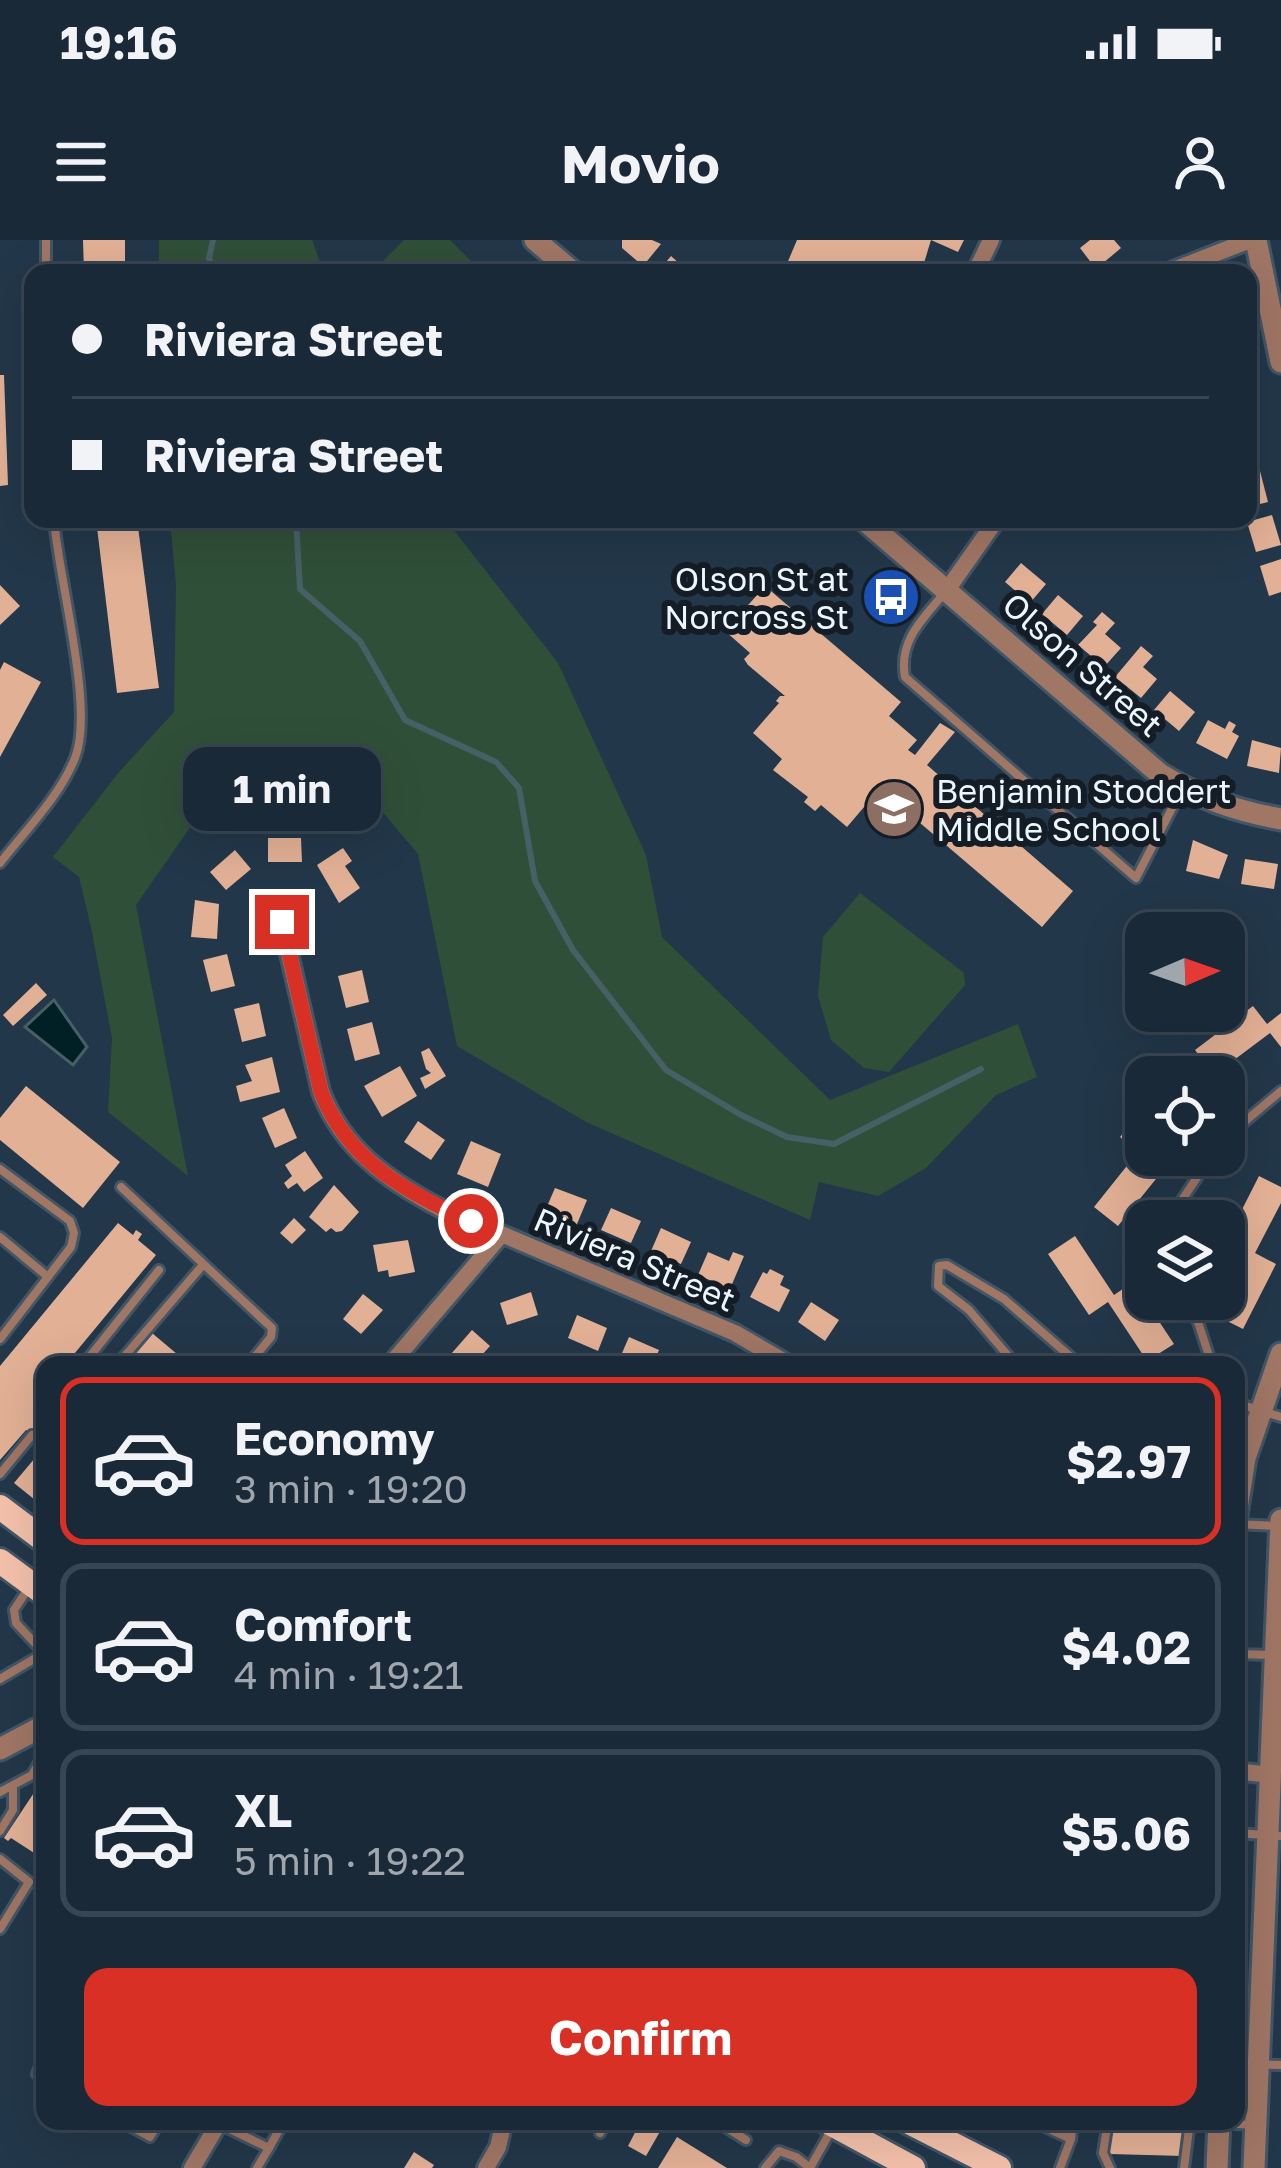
<!DOCTYPE html>
<meta charset="utf-8">
<style>
:root{--surface:#1a2937;--page:#273542;--text:#f1f3f6;--muted:#9fa6ad;--line:#384552;--accent:#d93025}
body{margin:0;font-family:"Golos Text",sans-serif;background:var(--page);color:var(--text);height:100vh;display:flex;flex-direction:column;font-size:45px;white-space:nowrap}
*{box-sizing:border-box;margin:0}
p{font-size:39px;color:var(--muted)}
.icon{flex:none;width:66px;height:66px;fill:none;stroke:currentColor;stroke-width:2;stroke-linecap:round;stroke-linejoin:round}
.map{position:relative;flex:1;overflow:hidden}
.side{position:absolute;left:36px;top:1116px;width:1209px;height:774px;display:flex;flex-direction:column;background:var(--surface);border-radius:24px;box-shadow:0 12px 48px #0002,0 0 0 3px var(--line)}
.side>*{flex:none}
.banner{position:absolute;left:24px;top:24px;width:1233px;height:264px;border-radius:24px;box-shadow:0 12px 48px #0002,0 0 0 3px var(--line);display:grid;align-content:center;height:264px;padding:0 48px;background:var(--surface)}
.needle{width:78px;rotate:88deg}
.tools{position:absolute;left:1125px;top:672px;display:grid;gap:24px}
.tools a{display:grid;place-items:center;width:120px;height:120px;border-radius:24px;background:var(--surface);box-shadow:0 12px 48px #0002,0 0 0 3px var(--line);font-size:60px}
.end{position:absolute;width:54px;height:54px;margin:-27px;border:15px solid #d93025;background:#fff;box-shadow:0 0 0 6px #fff}
.from{border-radius:50%}
.bubble{position:absolute;height:84px;border-radius:24px;background:var(--surface);box-shadow:0 12px 48px #0002,0 0 0 3px var(--line);font-size:39px;font-weight:700;line-height:84px;text-align:center}
.banner b{display:flex;align-items:center;gap:42px;height:114px;font-size:45px}
.banner b+b{border-top:3px solid var(--line)}
.banner i{width:30px;height:30px;background:var(--text)}
ul{padding:21px 0 0;list-style:none}
li{display:flex;align-items:center;gap:36px;height:168px;margin:0 24px 18px;padding:0 24px;border:6px solid var(--line);border-radius:24px}
li div{flex:1}
li b{display:block;font-size:45px}
li em{font-style:normal;font-weight:700}
li.selected{border-color:var(--accent)}
li>.icon{width:108px;height:108px;stroke-width:1.5}
.primary-button{display:flex;gap:24px;margin-top:auto;padding:24px 48px}
.primary-button a{flex:1;height:138px;border-radius:24px;background:var(--accent);color:#fff;font-size:48px;font-weight:700;line-height:138px;text-align:center}
.status{display:flex;justify-content:space-between;align-items:center;height:84px;padding:0 60px;background:var(--surface);direction:ltr}
.status svg{height:33px;fill:currentColor}
header{display:flex;justify-content:space-between;align-items:center;height:156px;padding:0 48px;background:var(--surface);font-size:54px;font-weight:700}
.map>svg:first-child{display:block}
.green{fill:#304f38}
.water{fill:#002025;stroke:#466066;stroke-width:3}
.lines{fill:none;stroke-linecap:round;stroke-linejoin:round}
.stream{stroke:#466066;stroke-width:6}
.building{fill:#e2b095}
.service-casing{stroke:#425666;stroke-width:14}
.minor-casing{stroke:#425666;stroke-width:22}
.tertiary-casing{stroke:#425666;stroke-width:27}
.primary-casing{stroke:#425666;stroke-width:30}
.path{stroke:#6b7c8b;stroke-width:3;stroke-dasharray:6 6;stroke-linecap:butt}
.service{stroke:#a07665;stroke-width:8}
.minor{stroke:#a07665;stroke-width:16}
.tertiary{stroke:#a07665;stroke-width:21}
.primary{stroke:#f4c1ab;stroke-width:24}
.route{stroke:#d93025;stroke-width:15}
.labels{text-anchor:middle;dominant-baseline:central;stroke-width:12;stroke-linejoin:round;paint-order:stroke}
.poi-label{font-size:33px;fill:#ebf6ff;stroke:#141d25;text-anchor:end}
.street-label{font-size:33px;fill:#ebf6ff;stroke:#141d25}
</style>
<div class="status"><b>19:16</b><svg viewBox="0 0 49 12"><path d="M0 12V9h3v3zM5 12V6h3v6zM10 12V3h3v9zM15 12V0h3v12zM26 1h20v11H26zM47 4h2v5h-2z"/></svg></div>
<header><svg class="icon" aria-label="menu" viewBox="0 0 24 24"><path d="M4 6h16M4 12h16M4 18h16"/></svg>Movio<svg class="icon" aria-label="person" viewBox="0 0 24 24"><circle cx="12" cy="8" r="4"/><path d="M4 21q1-7 8-7t8 7"/></svg></header>
<div class="map">
<svg width="1281" height="1928" viewBox="0 0 1281 1928">
<rect width="100%" height="100%" fill="#223749"/>
<g class="green">
<path d="M159 0H312L324 33H159Z"/>
<path d="M404 0H450L483 33H371Z"/>
<path d="M170 279H445L558 423 646 615 662 697 830 860 1018 784 1037 837 996 855 926 928 878 956 819 942 810 980 586 882 457 806 418 614 360 545 247 514 210 559 136 665 188 936 108 872 112 798 91 687 79 637 53 617 119 532 174 472 176 345Z"/>
<path d="M860 653 964 733 965 745 889 832 864 828 831 800 818 756 823 697Z"/>
</g>
<path class="water" d="M54 760 87 807 73 825 25 787Z"/>
<g class="lines">
<g class="stream">
<path d="M213 0 209 18 214 33"/>
<path d="M296 279 300 349 360 401 405 480 496 522 519 548 535 641 573 710 666 830 741 875 787 897 834 904 981 829"/>
</g>
</g>
<g class="building">
<path d="M83 0H125V33H84Z"/>
<path d="M622 0H652L661 4 643 26 622 8Z"/>
<path d="M797 0H964L958 12 931 0 921 33H801L786 26Z"/>
<path d="M1090 0H1114L1121 8 1096 29 1080 8Z"/>
<path d="M671 16 690 33H657Z"/>
<path d="M0 135H4L8 245 0 246Z"/>
<path d="M1248 179 1260 217 1248 220Z"/>
<path d="M1260 231 1268 262 1248 267V235Z"/>
<path d="M1272 275 1281 305 1256 312 1247 282Z"/>
<path d="M96 279H137L159 448 117 453Z"/>
<path d="M1281 319V352L1269 356 1260 326Z"/>
<path d="M1021 323 1046 344 1030 363 1005 342Z"/>
<path d="M0 345 20 366 0 385Z"/>
<path d="M765 346 901 462 889 476 917 500 908 510 915 515 940 483 955 492 927 525 1073 651 1042 687 899 565 895 569 876 553 847 587 821 565 815 571 804 562 808 557 773 530 782 519 753 493 779 463 776 461 780 456H785L748 425 744 419 750 413 725 391Z"/>
<path d="M1058 355 1083 376 1067 395 1042 374Z"/>
<path d="M1102 372 1115 383 1105 394 1121 408 1104 427 1078 405 1097 385 1093 382Z"/>
<path d="M1141 406 1153 416 1143 427 1157 439 1141 458 1115 437Z"/>
<path d="M4 422 41 442 0 517V430Z"/>
<path d="M1170 451 1195 472 1179 491 1154 470Z"/>
<path d="M1208 480 1225 489 1229 481 1236 485 1232 492 1239 496 1227 519 1196 503Z"/>
<path d="M1252 500 1281 508 1279 533 1247 526Z"/>
<path d="M268 598H301L302 622H268Z"/>
<path d="M1193 600 1228 615 1219 639 1186 631Z"/>
<path d="M343 608 352 621 345 626 360 648 339 663 317 625Z"/>
<path d="M235 610 251 629 226 650 210 632Z"/>
<path d="M1245 619 1278 624 1274 649 1241 644Z"/>
<path d="M195 660 219 664 217 699 191 697Z"/>
<path d="M227 714 235 746 211 752 203 720Z"/>
<path d="M362 730 369 762 346 768 338 736Z"/>
<path d="M36 743 47 755 13 786 3 775Z"/>
<path d="M259 763 266 796 242 802 234 769Z"/>
<path d="M1253 766 1267 784 1281 773V807L1270 793 1214 835 1195 810Z"/>
<path d="M372 782 380 814 355 821 347 789Z"/>
<path d="M429 808 446 836 425 849 420 838 431 833 426 829 421 812Z"/>
<path d="M272 817 280 852 240 862 236 846 252 841 245 825Z"/>
<path d="M400 826 417 856 382 877 364 846Z"/>
<path d="M26 846 120 922 83 968 0 900V878Z"/>
<path d="M1146 864V915L1164 929 1118 986 1094 967 1138 912 1120 897Z"/>
<path d="M284 868 297 898 275 908 262 878Z"/>
<path d="M418 881 445 900 431 920 404 902Z"/>
<path d="M471 901 501 914 488 947 457 934Z"/>
<path d="M305 911 323 938 304 952 297 943 288 949 284 943 292 936 285 925Z"/>
<path d="M1259 936 1281 947V963L1255 1013 1276 1024 1243 1089 1215 1075 1247 1012 1226 1001Z"/>
<path d="M334 945 359 972 342 991 336 992 331 988 326 992 309 977Z"/>
<path d="M555 948 587 960 577 984 545 971Z"/>
<path d="M611 968 641 981 631 1003 601 990Z"/>
<path d="M294 978 306 990 292 1004 280 993Z"/>
<path d="M118 983 133 995 136 990 142 994 138 1000 156 1015 65 1125H45V1149L39 1157 45 1162V1198L41 1203 26 1190 0 1220V1126Z"/>
<path d="M661 988 691 1002 681 1024 651 1011Z"/>
<path d="M1075 996 1114 1055 1133 1042 1174 1104 1147 1121 1108 1062 1089 1075 1048 1014Z"/>
<path d="M408 1000 415 1032 389 1037 388 1030 378 1032 373 1005Z"/>
<path d="M708 1012 729 1021 733 1012 744 1016 730 1049 698 1035Z"/>
<path d="M770 1029 784 1036 780 1045 790 1050 779 1072 750 1057 763 1032 767 1034Z"/>
<path d="M531 1052 538 1075 507 1085 500 1063Z"/>
<path d="M363 1054 383 1070 361 1094 343 1079Z"/>
<path d="M811 1062 839 1080 825 1101 798 1082Z"/>
<path d="M577 1075 607 1088 598 1111 568 1098Z"/>
<path d="M472 1090 490 1106 473 1125H464L451 1114Z"/>
<path d="M152 1093 190 1125H126Z"/>
<path d="M629 1097 659 1110 653 1125H629L619 1120Z"/>
<path d="M45 1206V1268L14 1243Z"/>
<path d="M45 1536V1620L11 1598 8 1601 4 1598Z"/>
<path d="M641 1881H666L646 1916 628 1906Z"/>
<path d="M1144 1887H1150V1893H1183V1916L1110 1914V1891L1144 1892Z"/>
<path d="M677 1897 727 1928H658Z"/>
<path d="M414 1912 434 1925 432 1928H404Z"/>
</g>
<g class="lines">
<defs>
<g id="service">
<path d="M46 0V33"/>
<path d="M946 351C924 378 898 400 905 437L1136 638 1182 549"/>
<path d="M0 623C25 591 60 556 75 518 95 469 58 337 54 279"/>
<path d="M1224 899 1281 851"/>
<path d="M0 929 70 981 74 993 71 1007 0 1099"/>
<path d="M121 947 272 1088 271 1097 248 1125"/>
<path d="M1168 981 1212 915"/>
<path d="M0 997 48 1037"/>
<path d="M1184 1059 1198 1082 1212 1125"/>
<path d="M83 1125 159 1030"/>
<path d="M117 1125 202 1026"/>
<path d="M1016 1125 969 1070 938 1046 939 1026 947 1025 1004 1059 1080 1125"/>
<path d="M1236 1163 1281 1177"/>
<path d="M0 1234 32 1195"/>
<path d="M1236 1284 1280 1286"/>
<path d="M1236 1414 1274 1415"/>
<path d="M0 1439 44 1413 16 1383 14 1370 28 1349"/>
<path d="M0 1552 32 1535 45 1512"/>
<path d="M0 1591 13 1570V1546"/>
<path d="M1236 1593 1281 1596"/>
<path d="M0 1619 29 1642 0 1689"/>
<path d="M45 1813 37 1834 45 1839"/>
<path d="M1236 1824 1281 1825"/>
<path d="M121 1881 150 1897 160 1881"/>
<path d="M716 1881 746 1900"/>
<path d="M1032 1881 1071 1899 1073 1881"/>
<path d="M1108 1881 1103 1913 1110 1928"/>
<path d="M1191 1881 1254 1885"/>
<path d="M221 1885 269 1908 284 1881"/>
<path d="M600 1893 607 1881"/>
<path d="M257 1928 269 1908"/>
<path d="M765 1928 779 1911 796 1917 810 1928 833 1887"/>
<path d="M1060 1928 1071 1899"/>
<path d="M1184 1928 1190 1881"/>
</g>
<g id="minor">
<path d="M975 33 991 0"/>
<path d="M1166 33 1250 0"/>
<path d="M947 350 997 279"/>
<path d="M282 683 321 852C343 909 387 940 440 968L735 1093 790 1125"/>
<path d="M390 1125 501 995"/>
<path d="M1236 1531 1270 1535"/>
<path d="M192 1928 220 1881"/>
<path d="M486 1928 498 1907 504 1881"/>
</g>
<g id="tertiary">
<path d="M535 0 574 33"/>
<path d="M1256 0 1281 122"/>
<path d="M863 279 1160 534C1199 558 1236 571 1281 579"/>
<path d="M1236 1275 1245 1218 1281 1114"/>
<path d="M0 1509 45 1485"/>
<path d="M1217 1928 1219 1881"/>
<path d="M1254 1928 1281 1280"/>
</g>
<g id="primary">
<path d="M0 1267 45 1301"/>
<path d="M0 1321 45 1354"/>
<path d="M826 1881 913 1928"/>
<path d="M907 1881 999 1928"/>
</g>
</defs>
<use href="#service" class="service-casing"/>
<use href="#minor" class="minor-casing"/>
<use href="#tertiary" class="tertiary-casing"/>
<use href="#primary" class="primary-casing"/>
<path class="path" d="M1237 1552 1247 1553"/>
<use href="#service" class="service"/>
<use href="#minor" class="minor"/>
<use href="#tertiary" class="tertiary"/>
<use href="#primary" class="primary"/>
</g>
<g class="lines">
<path class="route" d="M282 682 321 852C348 921 407 953 471 981"/>
</g>
<defs>
<symbol id="bus-disc" viewBox="-11 -11 22 22"><circle r="9.5" fill="#1a4fb4" stroke="#141d25"/><path d="M-5-6H5V4H4V6H2V4H-2V6H-4V4H-5ZM-3.5-4V0h7V-4ZM-3.5 1.2v1.5H-2V1.2ZM2 1.2v1.5H3.5V1.2Z" fill="#fff"/></symbol>
<symbol id="school-disc" viewBox="-11 -11 22 22"><circle r="9.5" fill="#8d6e63" stroke="#141d25"/><path d="M0-5L7-2L0 1L-7-2ZM-4 1L0 2.5L4 1V4Q0 6-4 4Z" fill="#fff"/></symbol>
</defs>
<g fill-rule="evenodd">
<use href="#bus-disc" x="858" y="324" width="66" height="66"/>
<use href="#school-disc" x="861" y="536" width="66" height="66"/>
</g>
<g class="labels">
<g class="poi-label">
<text x="849" y="338">Olson St at<tspan x="849" dy="38">Norcross St</tspan></text>
<text x="936" y="550" text-anchor="start">Benjamin Stoddert<tspan x="936" dy="38">Middle School</tspan></text>
</g>
<g class="street-label">
<text transform="translate(1083 424) rotate(41)">Olson Street</text>
<text transform="translate(635 1019) rotate(23)">Riviera Street</text>
</g>
</g>
</svg>
<div class="tools">
<a><svg class="needle" viewBox="-14 -14 28 28"><path d="M0-13l5 13h-10z" fill="#e53935"/><path d="M0 13l5-13h-10z" fill="#9fa6ad"/></svg></a>
<a><svg class="icon" aria-label="locate" viewBox="0 0 24 24"><circle cx="12" cy="12" r="6"/><path d="M12 2v4M12 18v4M2 12h4M18 12h4"/></svg></a>
<a><svg class="icon" aria-label="layers" viewBox="0 0 24 24"><path d="M12 4l9 5-9 5-9-5zM3 14l9 5 9-5"/></svg></a>
</div>
<i class="end from" style="left:471px;top:981px"></i>
<i class="end" style="left:282px;top:682px"></i>
<div class="bubble" style="left:183px;top:507px;width:198px">1 min</div>
<div class="banner">
<b><i class="from"></i>Riviera Street</b>
<b><i></i>Riviera Street</b>
</div>
<section class="side">
<ul>
<li class="selected"><svg class="icon" aria-label="car" viewBox="0 0 24 24"><path d="M5 17H2v-5l4-1 3-4h7l3 4 3 1v5h-3M9 17h6M6 11h13"/><circle cx="7" cy="17" r="2"/><circle cx="17" cy="17" r="2"/></svg><div><b>Economy</b><p>3 min · 19:20</p></div><em>$2.97</em></li>
<li><svg class="icon" aria-label="car" viewBox="0 0 24 24"><path d="M5 17H2v-5l4-1 3-4h7l3 4 3 1v5h-3M9 17h6M6 11h13"/><circle cx="7" cy="17" r="2"/><circle cx="17" cy="17" r="2"/></svg><div><b>Comfort</b><p>4 min · 19:21</p></div><em>$4.02</em></li>
<li><svg class="icon" aria-label="car" viewBox="0 0 24 24"><path d="M5 17H2v-5l4-1 3-4h7l3 4 3 1v5h-3M9 17h6M6 11h13"/><circle cx="7" cy="17" r="2"/><circle cx="17" cy="17" r="2"/></svg><div><b>XL</b><p>5 min · 19:22</p></div><em>$5.06</em></li>
</ul>
<div class="primary-button"><a>Confirm</a></div>
</section>
</div>
